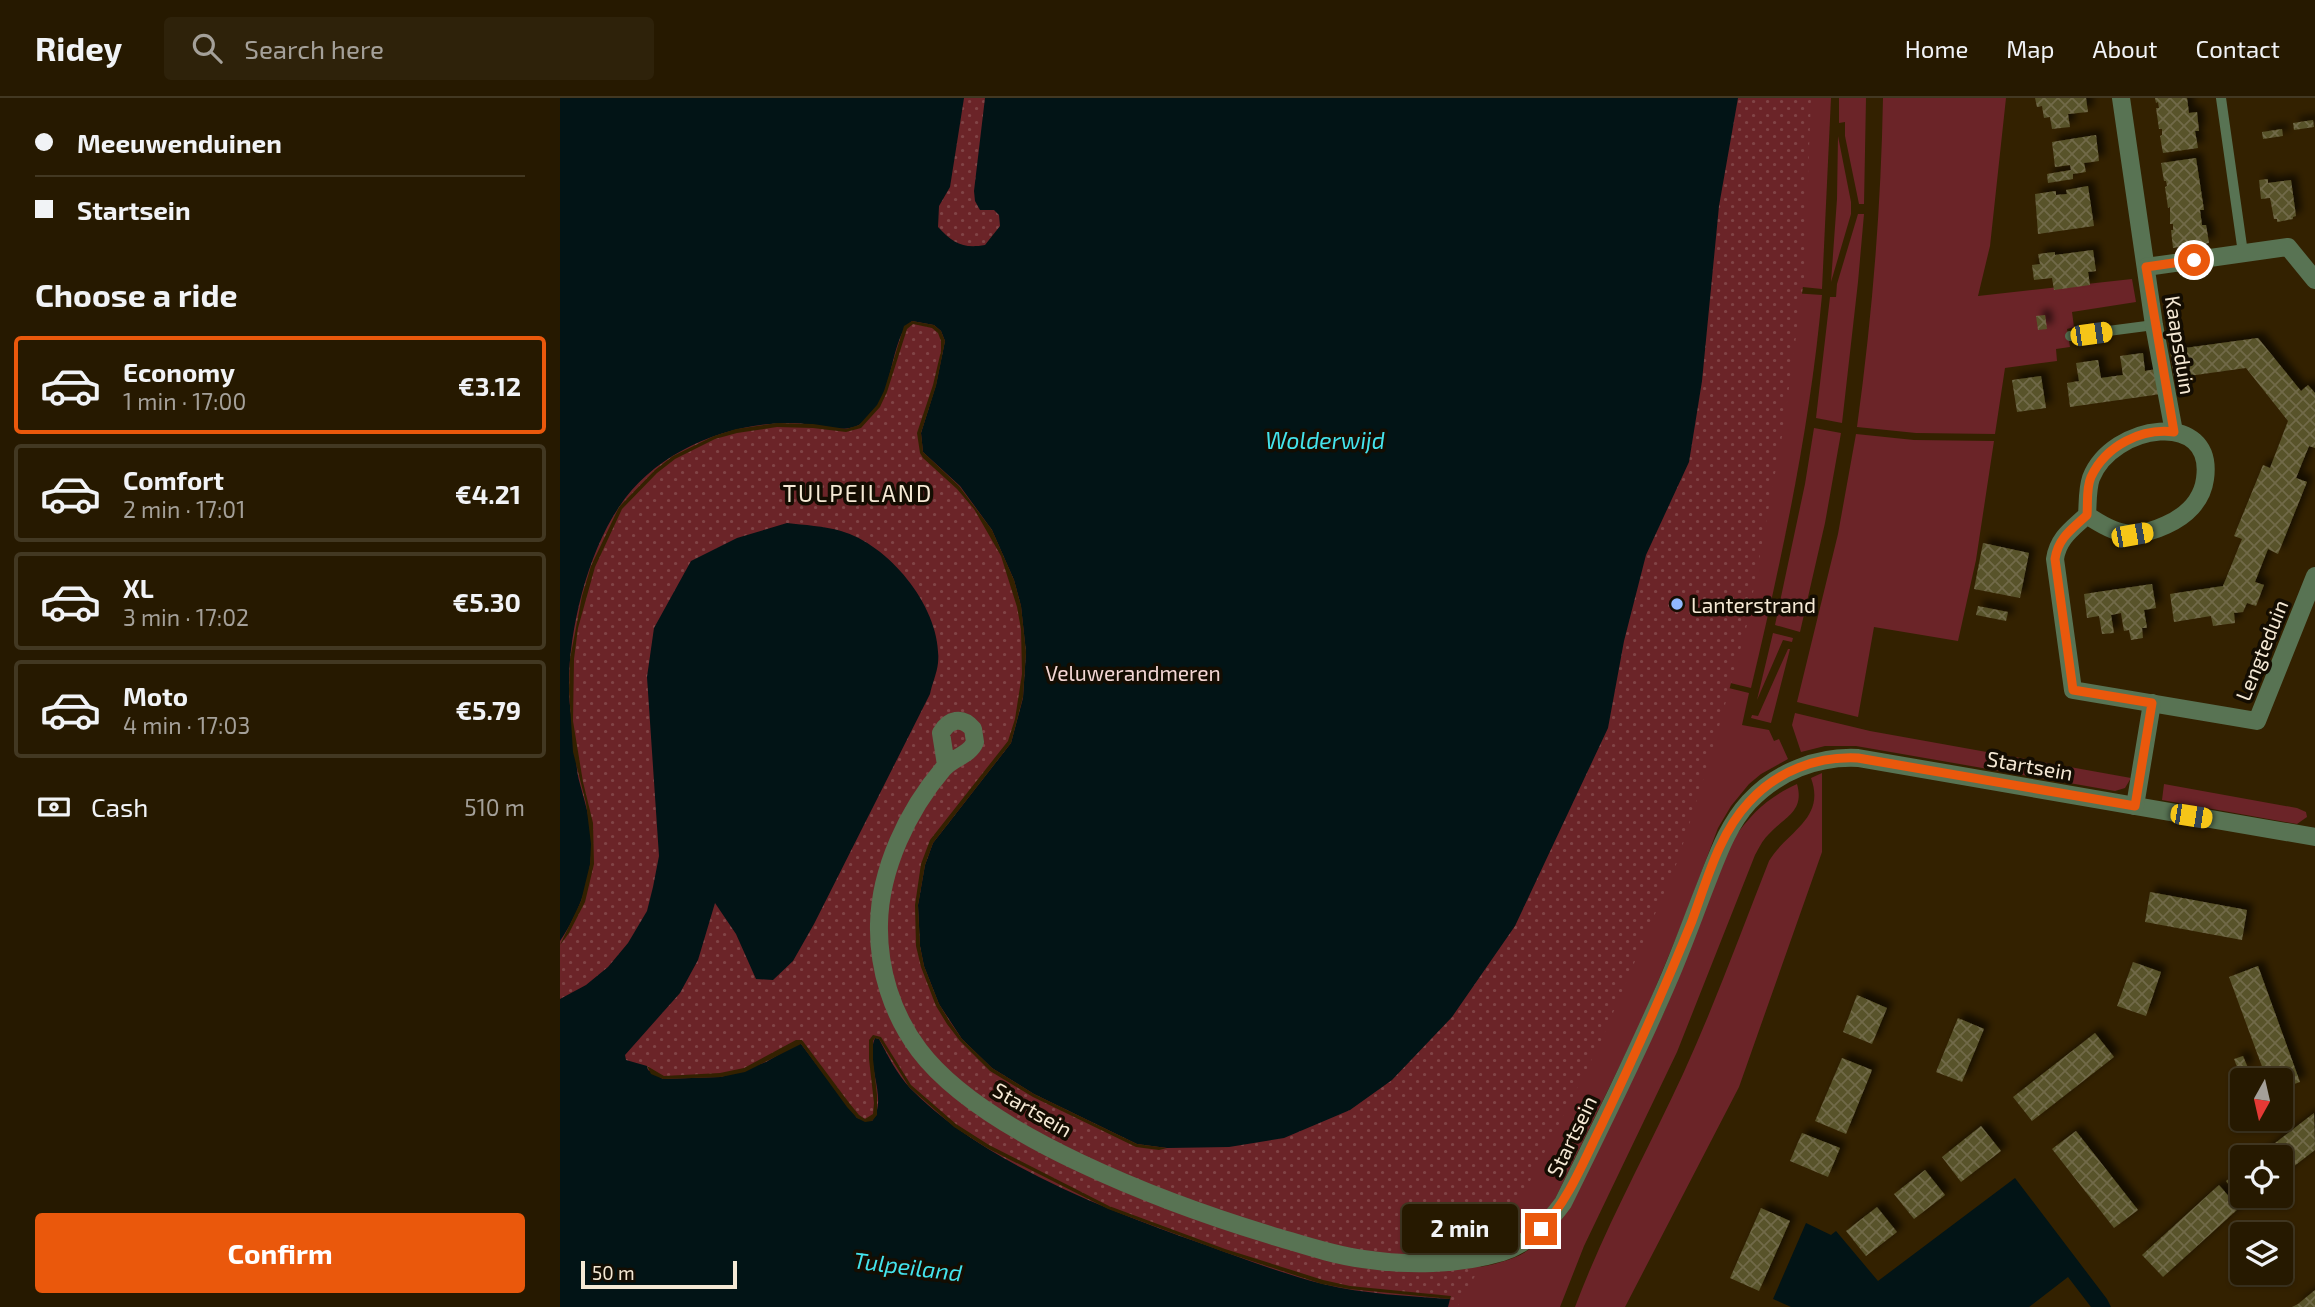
<!DOCTYPE html>
<meta charset="utf-8">
<style>
:root{--surface:#261900;--page:#2e220a;--text:#f1f3f6;--muted:#a4a099;--line:#423822;--accent:#ea580c}
body{margin:0;font-family:"Exo 2",sans-serif;background:var(--page);color:var(--text);height:100vh;display:flex;flex-direction:column;font-size:26px;white-space:nowrap}
*{box-sizing:border-box;margin:0}
p{font-size:23px;color:var(--muted)}
.icon{flex:none;width:38px;height:38px;fill:none;stroke:currentColor;stroke-width:2;stroke-linecap:round;stroke-linejoin:round}
.map{position:relative;flex:1;overflow:hidden}
.panel{display:flex;flex-direction:column;background:var(--surface);width:560px}
.panel>*{flex:none}
.hud{display:grid;align-content:center;height:154px;padding:0 35px;background:var(--surface)}
.needle{width:46px;rotate:188deg}
.fabs{position:absolute;left:1670px;top:970px;display:grid;gap:14px}
.fabs a{display:grid;place-items:center;width:63px;height:63px;border-radius:7px;background:var(--surface);box-shadow:0 2px 5px #0004,0 0 0 2px var(--line);font-size:35px}
.scale{position:absolute;left:21px;bottom:18px;width:156px;box-sizing:border-box;padding-left:7px;border:4px solid #f5e9d5;border-top:0;font-size:19px;line-height:24px;white-space:nowrap;color:#f5e9d5;-webkit-text-stroke:5px #140d02;paint-order:stroke}
.end{position:absolute;width:32px;height:32px;margin:-16px;border:9px solid #ea580c;background:#fff;box-shadow:0 0 0 4px #fff}
.from{border-radius:50%}
.bubble{position:absolute;height:49px;border-radius:7px;background:var(--surface);box-shadow:0 2px 5px #0004,0 0 0 2px var(--line);font-size:23px;font-weight:700;line-height:49px;text-align:center}
.car{position:absolute;width:21px;height:42px;margin:-21px -10px;border-radius:9px;box-shadow:0 0 5px 2px #0007;background:linear-gradient(#f5c518 24%,#345 0 40%,#f5c518 0 76%,#345 0 86%,#f5c518 0)}
.hud b{display:flex;align-items:center;gap:24px;height:66px;font-size:26px}
.hud b+b{border-top:2px solid var(--line)}
.hud i{width:18px;height:18px;background:var(--text)}
ul{padding:0;list-style:none}
li{display:flex;align-items:center;gap:21px;height:98px;margin:0 14px 10px;padding:0 21px;border:4px solid var(--line);border-radius:7px}
li div{flex:1}
li b{display:block;font-size:26px}
li em{font-style:normal;font-weight:700}
li.current{border-color:var(--accent)}
li>.icon{width:63px;height:63px;stroke-width:1.5}
h2{padding:0 35px;font-size:32px;line-height:84px}
.pay{display:flex;align-items:center;gap:18px;height:77px;padding:0 35px;font-size:26px}
.pay p{margin-inline-start:auto}
.button{display:flex;gap:14px;margin-top:auto;padding:14px 35px}
.button a{flex:1;height:80px;border-radius:7px;background:var(--accent);color:#fff;font-size:28px;font-weight:700;line-height:80px;text-align:center}
header{display:flex;align-items:center;gap:42px;box-sizing:border-box;height:98px;padding:0 35px;background:var(--surface);border-bottom:2px solid var(--line)}
header strong{font-size:33px}
nav{display:flex;gap:38px;margin-inline-start:auto;font-size:24px}
.search{width:490px;height:63px;background:var(--page);display:flex;align-items:center;gap:18px;box-sizing:border-box;padding:0 24px;border-radius:7px;color:var(--muted);font-size:26px}
main{display:flex;flex:1;min-height:0}
.map>svg:first-child{display:block}
.grass{fill:#6b2428}
.park{fill:url(#park-dots)}
.water{fill:#021416}
.pier{fill:#332100}
.building{fill:url(#building-cross-hatch);filter:url(#shadow)}
.lines{fill:none;stroke-linecap:round;stroke-linejoin:round}
.service{stroke:#587353;stroke-width:10}
.minor{stroke:#587353;stroke-width:18}
.route{stroke:#ea580c;stroke-width:9}
.poi-dot{fill:#90b8fd;stroke:#140d02;stroke-width:2.5}
.labels{text-anchor:middle;dominant-baseline:central;stroke-width:7;stroke-linejoin:round;paint-order:stroke}
.street-label{font-size:21px;fill:#f5e9d5;stroke:#140d02}
.poi-label{font-size:21px;fill:#f5e9d5;stroke:#140d02;text-anchor:start}
.park-label{font-size:21px;fill:#f2d6d4;stroke:#140d02}
.water-label{font-size:23px;font-style:italic;fill:#44e4ed;stroke:#140d02}
.neighbourhood-label{font-size:23px;letter-spacing:2px;fill:#f5e9d5;stroke:#140d02}
</style>
<header>
<strong>Ridey</strong>
<div class="search"><svg class="icon" aria-label="search" viewBox="0 0 24 24"><circle cx="10" cy="10" r="6"/><path d="M15 15l6 6"/></svg>Search here</div>
<nav><a>Home</a><a>Map</a><a>About</a><a>Contact</a></nav>
</header>
<main>
<section class="panel">
<div class="hud">
<b><i class="from"></i>Meeuwenduinen</b>
<b><i></i>Startsein</b>
</div>
<h2>Choose a ride</h2>
<ul>
<li class="current"><svg class="icon" aria-label="car" viewBox="0 0 24 24"><path d="M5 17H2v-5l4-1 3-4h7l3 4 3 1v5h-3M9 17h6M6 11h13"/><circle cx="7" cy="17" r="2"/><circle cx="17" cy="17" r="2"/></svg><div><b>Economy</b><p>1 min · 17:00</p></div><em>€3.12</em></li>
<li><svg class="icon" aria-label="car" viewBox="0 0 24 24"><path d="M5 17H2v-5l4-1 3-4h7l3 4 3 1v5h-3M9 17h6M6 11h13"/><circle cx="7" cy="17" r="2"/><circle cx="17" cy="17" r="2"/></svg><div><b>Comfort</b><p>2 min · 17:01</p></div><em>€4.21</em></li>
<li><svg class="icon" aria-label="car" viewBox="0 0 24 24"><path d="M5 17H2v-5l4-1 3-4h7l3 4 3 1v5h-3M9 17h6M6 11h13"/><circle cx="7" cy="17" r="2"/><circle cx="17" cy="17" r="2"/></svg><div><b>XL</b><p>3 min · 17:02</p></div><em>€5.30</em></li>
<li><svg class="icon" aria-label="car" viewBox="0 0 24 24"><path d="M5 17H2v-5l4-1 3-4h7l3 4 3 1v5h-3M9 17h6M6 11h13"/><circle cx="7" cy="17" r="2"/><circle cx="17" cy="17" r="2"/></svg><div><b>Moto</b><p>4 min · 17:03</p></div><em>€5.79</em></li>
</ul>
<div class="pay"><svg class="icon" aria-label="cash" viewBox="0 0 24 24"><path d="M3 7h18v10H3z"/><circle cx="12" cy="12" r="2"/></svg>Cash<p>510 m</p></div>
<div class="button"><a>Confirm</a></div>
</section>
<div class="map">
<svg width="1755" height="1209" viewBox="0 0 1755 1209">
<defs>
<pattern id="park-dots" width="8" height="8" patternUnits="userSpaceOnUse" patternTransform="scale(1.75)"><rect width="8" height="8" fill="#6b2428"/><path d="M2 2h.1M6 6h.1" fill="none" stroke="#814446" stroke-width="1.8" stroke-linecap="round"/></pattern>
<pattern id="building-cross-hatch" width="8" height="8" patternUnits="userSpaceOnUse" patternTransform="scale(1.75)"><rect width="8" height="8" fill="#58522b"/><path d="M0 0l8 8M0 8l8-8" fill="none" stroke="#716b49"/></pattern>
<filter id="shadow"><feDropShadow dx="6" dy="-6" stdDeviation="3.5" flood-color="#0009"/></filter>
</defs>
<rect width="100%" height="100%" fill="#332100"/>
<g class="grass">
<path d="M1233 0H1271L1262 191 1204 185Z"/>
<path d="M1279 0H1306L1304 106H1299L1285 38V24L1279 25Z"/>
<path d="M1323 0H1446L1430 148 1418 198 1572 181 1576 204 1512 214 1514 229 1507 231 1510 249 1496 251 1497 263 1445 270 1435 336 1356 335 1297 329C1312 220 1321 111 1323 0Z"/>
<path d="M1278 38 1291 104V116L1271 184 1277 101Z"/>
<path d="M1298 116H1304L1298 184 1282 325 1256 320 1270 199H1276L1277 186Z"/>
<path d="M1204 193 1262 197C1250 330 1222 460 1191 590L1133 576Z"/>
<path d="M355 234 369 237 374 244C373 258 369 273 365 286 359 305 347 326 351 347 351 352 352 357 355 362 359 369 368 373 375 379 386 390 397 402 407 414 437 453 453 503 455 552 456 580 454 615 441 640 430 663 404 686 388 706 380 717 369 728 363 740 348 769 345 807 348 838 362 972 475 1009 579 1060H590L599 1052 607 1050C642 1063 676 1073 714 1077 726 1078 739 1076 751 1075 815 1072 894 1058 945 1016 956 1007 965 990 974 979 1024 910 1076 818 1101 736 1116 686 1119 632 1132 581L1189 595 1182 627 1209 632 1214 643 1219 641 1228 661 1201 676 1189 686 1171 708 1158 730 1121 828 1082 922 995 1101C983 1118 969 1133 949 1142 907 1160 852 1158 807 1153 781 1150 755 1141 729 1134 621 1103 412 1027 354 928 308 850 330 755 382 686 387 680 391 673 398 669 408 663 419 661 423 648 431 623 400 603 380 620 372 627 369 640 365 651L367 653C325 704 304 761 295 826L311 828C311 875 324 920 352 957 418 1044 600 1113 704 1144 736 1154 768 1164 801 1169 842 1176 914 1176 953 1160 979 1150 995 1129 1010 1107L1105 912 1173 741C1193 714 1207 700 1237 686 1245 714 1224 719 1208 737 1202 743 1199 750 1195 757L1117 954 1024 1148 1000 1209H888L892 1187 885 1181C855 1181 825 1182 795 1176 762 1170 730 1159 698 1149 587 1114 460 1066 372 987 341 960 323 922 310 884L307 883 303 886 302 917 308 1000 309 1008 303 1011 245 933 242 932C230 935 220 945 209 950 165 972 113 975 66 962L65 957 120 895 138 862 155 805 176 836 196 881 213 882 233 863 254 826 370 596 378 564 375 531 358 495 328 460 304 443 281 433 227 425 177 440 131 463 94 530 87 579 99 758 87 813 68 845 48 869 26 887 0 901C0 890 0 869 1 859 5 852 12 845 17 838 29 817 37 793 41 769 46 728 31 693 24 654 12 584 27 474 69 414 105 363 173 333 235 336 256 337 282 348 302 338 332 324 345 270 351 241Z"/>
<path d="M1254 330 1281 335 1265 425 1240 534 1215 527 1245 386Z"/>
<path d="M1296 336 1354 342 1434 343 1416 462 1398 543 1314 529 1298 619 1237 604 1278 436Z"/>
<path d="M1213 535 1233 540 1232 544 1223 542 1197 602Z"/>
<path d="M1228 551H1230L1211 625 1191 620 1192 617 1198 618Z"/>
<path d="M1235 615 1310 633 1571 680 1565 690 1555 693 1296 648H1265L1241 654 1232 627Z"/>
<path d="M1262 675V754L1179 989 1065 1209H1015C1045 1129 1087 1054 1123 976 1155 906 1181 834 1209 763 1227 733 1266 721 1251 680Z"/>
<path d="M1604 686 1737 710 1746 714 1747 719 1737 726 1602 702Z"/>
</g>
<path class="park" d="M0 0H1251L1244 181 1223 333 1187 527 1154 647 1118 762 1042 941 969 1085 897 1209H0Z"/>
<g class="water">
<path d="M0 0H404L390 89 379 108 378 129C393 145 403 151 425 147L440 128 439 117 434 112H420L415 103 414 93 425 0H1178L1159 108 1142 283 1129 364 1086 457 1064 543 1048 630 955 828 892 919 832 982 790 1012 724 1040 669 1049 607 1050 577 1046 474 996 432 970 402 941 379 906 364 868 360 848 358 807 365 767 373 745 451 645 463 600 466 554 461 508 454 482 432 432 400 388 363 354 361 335 376 287 385 243 381 233 374 227 352 223C348 228 342 233 340 240 329 267 329 307 302 325 284 338 254 325 234 325 169 324 96 353 59 409 27 456 8 535 9 591 9 609 13 627 15 644 16 658 16 673 20 686 23 698 27 710 29 722 37 765 24 808 0 843Z"/>
<path d="M227 425C244 427 264 428 281 433 330 447 383 512 378 565 377 575 372 586 370 596L254 826 233 863 213 882 196 881 176 836 155 805 138 862 120 895 65 957 66 962 87 968 88 972 103 981 161 979 206 964 237 946H241L297 1020 312 1023C329 1000 304 965 315 940L319 941C328 958 337 976 350 990 422 1064 546 1112 643 1146 682 1160 723 1176 763 1186 804 1196 848 1198 890 1201L888 1209H0V901L26 887 48 869 68 845 87 813 93 789 99 758 87 579 94 530 131 463 177 440Z"/>
<path d="M1455 1080 1547 1201 1551 1209H1531L1508 1179 1469 1209H1231L1213 1201 1246 1125 1271 1137 1276 1133 1318 1183Z"/>
</g>
<g class="pier">
<path d="M352 223 374 227 381 233 385 243 376 288 361 335 363 354 399 388 432 432 454 482 461 508 466 554 463 599 451 645 373 745 365 767 358 807 360 848 364 868 379 906 390 924 402 941 432 970 474 996 577 1046 607 1050 599 1052 576 1049 473 999 430 973 400 943 387 926 376 908 361 869 356 848 355 807 361 766 370 742 448 643 455 621 462 576 461 531 457 509 441 458 414 411 397 391 363 360 360 355 357 335 373 287 381 253V243L378 235 372 230 353 226 347 231 327 294 320 309 301 330 286 334 253 330 217 329 177 335 155 341 115 361 97 375 62 411 35 469 18 530 14 561 13 623 23 684 33 725 34 766 25 804 9 835 0 847 21 803 30 766 31 746 26 705 13 654 9 592 10 561 22 498 31 468 59 409 95 372 113 358 154 338 176 331 217 325 253 326 286 331 299 327 317 307 324 293 344 228Z"/>
<path d="M313 937 321 939 351 987 396 1026 429 1047 549 1108 665 1151 763 1182 790 1188 891 1198 890 1201 789 1191 762 1186 664 1154 548 1111 427 1050 394 1029 349 989 319 941 315 940 313 943V961L317 997V1017L312 1023 305 1024 297 1020 287 1009 241 946 185 974 161 979 103 981 91 976 87 968 104 978 160 975 184 970 236 942H242L290 1006 299 1017 305 1021 313 1016 314 1005 309 961V942Z"/>
</g>
<g class="building">
<path d="M1475 0H1526L1528 14 1508 16 1510 29 1492 31 1490 19 1484 20 1482 8 1477 9Z"/>
<path d="M1595 0H1627L1629 15 1637 14 1639 33H1635L1638 50 1603 55 1600 38 1602 37V31H1599L1596 10H1599L1598 4 1596 5Z"/>
<path d="M1753 22 1754 29 1734 32 1733 25Z"/>
<path d="M1722 31 1723 38 1703 41 1702 34Z"/>
<path d="M1536 37 1539 63 1524 65 1526 74 1513 76V81L1488 85 1487 76 1511 72 1510 67 1495 69 1492 44Z"/>
<path d="M1636 60 1644 112H1640L1642 127H1646L1649 145 1613 150 1611 132H1613V126H1610V109L1608 110 1605 89 1607 88 1606 83H1604L1601 65Z"/>
<path d="M1708 81V85L1731 82 1736 118 1733 119V121L1717 124V121H1714L1710 100 1701 101 1699 82Z"/>
<path d="M1528 88 1534 128 1478 136 1475 96 1496 93V97L1507 96 1506 92Z"/>
<path d="M1533 152 1536 173 1528 174 1530 187 1494 192 1492 180 1474 182 1472 167 1480 166 1478 156 1495 154V157Z"/>
<path d="M1485 217 1487 231 1478 232 1476 218Z"/>
<path d="M1698 240 1741 293 1748 287 1755 295V350L1749 348 1736 380 1747 384 1718 456 1708 451 1695 484 1704 487 1696 508 1687 505 1683 514 1674 515 1675 525 1653 528 1651 518 1614 524 1610 496 1663 488 1682 441 1674 438 1703 367 1710 370 1728 323 1686 270 1614 280 1610 252Z"/>
<path d="M1583 255 1585 273 1597 271 1601 296 1510 309 1507 285 1519 283 1516 265 1538 262 1541 280 1563 277 1560 258Z"/>
<path d="M1481 278 1486 310 1457 314 1452 282Z"/>
<path d="M1423 445 1469 455 1460 500 1414 491Z"/>
<path d="M1592 486 1596 510 1584 512 1587 530H1582L1583 540 1571 542 1569 532 1564 533 1561 515 1551 517 1554 535 1542 536 1539 518 1527 520 1524 496Z"/>
<path d="M1418 508 1448 514 1446 523 1416 517Z"/>
<path d="M1590 794 1687 812 1682 842 1585 824Z"/>
<path d="M1573 864 1601 874 1586 918 1557 908Z"/>
<path d="M1698 868 1740 984 1720 991V982H1707L1669 879Z"/>
<path d="M1297 897 1327 910 1312 946 1283 934Z"/>
<path d="M1398 920 1424 931 1402 984 1376 974Z"/>
<path d="M1535 935 1554 959 1472 1023 1453 999Z"/>
<path d="M1683 958 1688 970 1679 974 1674 961Z"/>
<path d="M1282 960 1312 972 1286 1036 1255 1023Z"/>
<path d="M1754 1015 1755 1052 1720 1079V1059H1697Z"/>
<path d="M1421 1028 1441 1053 1401 1084 1382 1059Z"/>
<path d="M1516 1033 1578 1112 1554 1130 1492 1051Z"/>
<path d="M1242 1035 1280 1050 1268 1079 1230 1063Z"/>
<path d="M1682 1071V1097H1698L1685 1107 1666 1083Z"/>
<path d="M1365 1072 1385 1097 1354 1121 1334 1096Z"/>
<path d="M1659 1087 1679 1110 1603 1179 1582 1157Z"/>
<path d="M1317 1109 1337 1134 1306 1158 1286 1133Z"/>
<path d="M1201 1110 1230 1123 1199 1193 1170 1180Z"/>
<path d="M1755 1192V1209H1732L1738 1206Z"/>
</g>
<g class="lines">
<g class="service">
<path d="M1661 0 1683 155"/>
<path d="M1510 238 1594 227"/>
</g>
<g class="minor">
<path d="M1561 0 1594 227 1614 334"/>
<path d="M1586 169 1728 149 1755 182"/>
<path d="M1527 417C1556 437 1574 442 1606 427 1626 418 1642 403 1645 381 1655 310 1552 326 1531 380 1527 392 1528 405 1527 417 1512 431 1498 440 1495 461L1513 592 1697 623 1755 478"/>
<path d="M386 667 381 635C389 621 402 618 413 631L415 644C409 658 393 659 383 671 348 712 320 771 319 826 318 871 332 916 359 952 424 1038 608 1106 710 1137 741 1146 772 1157 803 1161 848 1168 898 1167 942 1154 968 1146 987 1127 1003 1105 1039 1032 1076 958 1108 883 1122 851 1134 817 1147 784 1158 756 1168 727 1189 704 1217 674 1257 658 1298 660L1755 739"/>
<path d="M1575 708 1592 605"/>
</g>
</g>
<g class="lines">
<path class="route" d="M981 1131C1009 1102 1024 1062 1042 1026 1074 959 1104 892 1132 823 1147 782 1159 736 1189 704 1217 673 1257 658 1298 660L1575 708 1592 605 1513 592 1495 461C1498 440 1512 431 1527 417 1528 405 1526 390 1531 379 1546 347 1582 330 1614 334L1586 169 1634 162"/>
</g>
<circle class="poi-dot" cx="1117" cy="506" r="7"/>
<g class="labels">
<g class="street-label">
<text transform="translate(1621 247) rotate(81)">Kaapsduin</text>
<text transform="translate(1701 552) rotate(-68)">Lengteduin</text>
<text transform="translate(1470 667) rotate(10)">Startsein</text>
<text transform="translate(473 1011) rotate(30)">Startsein</text>
<text transform="translate(1011 1038) rotate(-64)">Startsein</text>
</g>
<g class="poi-label">
<text x="1131" y="506">Lanterstrand</text>
</g>
<g class="park-label">
<text x="573" y="574">Veluwerandmeren</text>
</g>
<g class="water-label">
<text x="765" y="342">Wolderwijd</text>
<text transform="translate(348 1168) rotate(7)">Tulpeiland</text>
</g>
<g class="neighbourhood-label">
<text x="298" y="395">TULPEILAND</text>
</g>
</g>
</svg>
<div class="fabs">
<a><svg class="needle" viewBox="-14 -14 28 28"><path d="M0-13l5 13h-10z" fill="#e53935"/><path d="M0 13l5-13h-10z" fill="#a4a099"/></svg></a>
<a><svg class="icon" aria-label="locate" viewBox="0 0 24 24"><circle cx="12" cy="12" r="6"/><path d="M12 2v4M12 18v4M2 12h4M18 12h4"/></svg></a>
<a><svg class="icon" aria-label="layers" viewBox="0 0 24 24"><path d="M12 4l9 5-9 5-9-5zM3 14l9 5 9-5"/></svg></a>
</div>
<div class="scale">50 m</div>
<i class="end from" style="left:1634px;top:162px"></i>
<i class="end" style="left:981px;top:1131px"></i>
<div class="bubble" style="left:842px;top:1106px;width:116px">2 min</div>
<i class="car" style="left:1531px;top:236px;rotate:82deg"></i>
<i class="car" style="left:1572px;top:437px;rotate:80deg"></i>
<i class="car" style="left:1631px;top:718px;rotate:99deg"></i>
</div>
</main>
